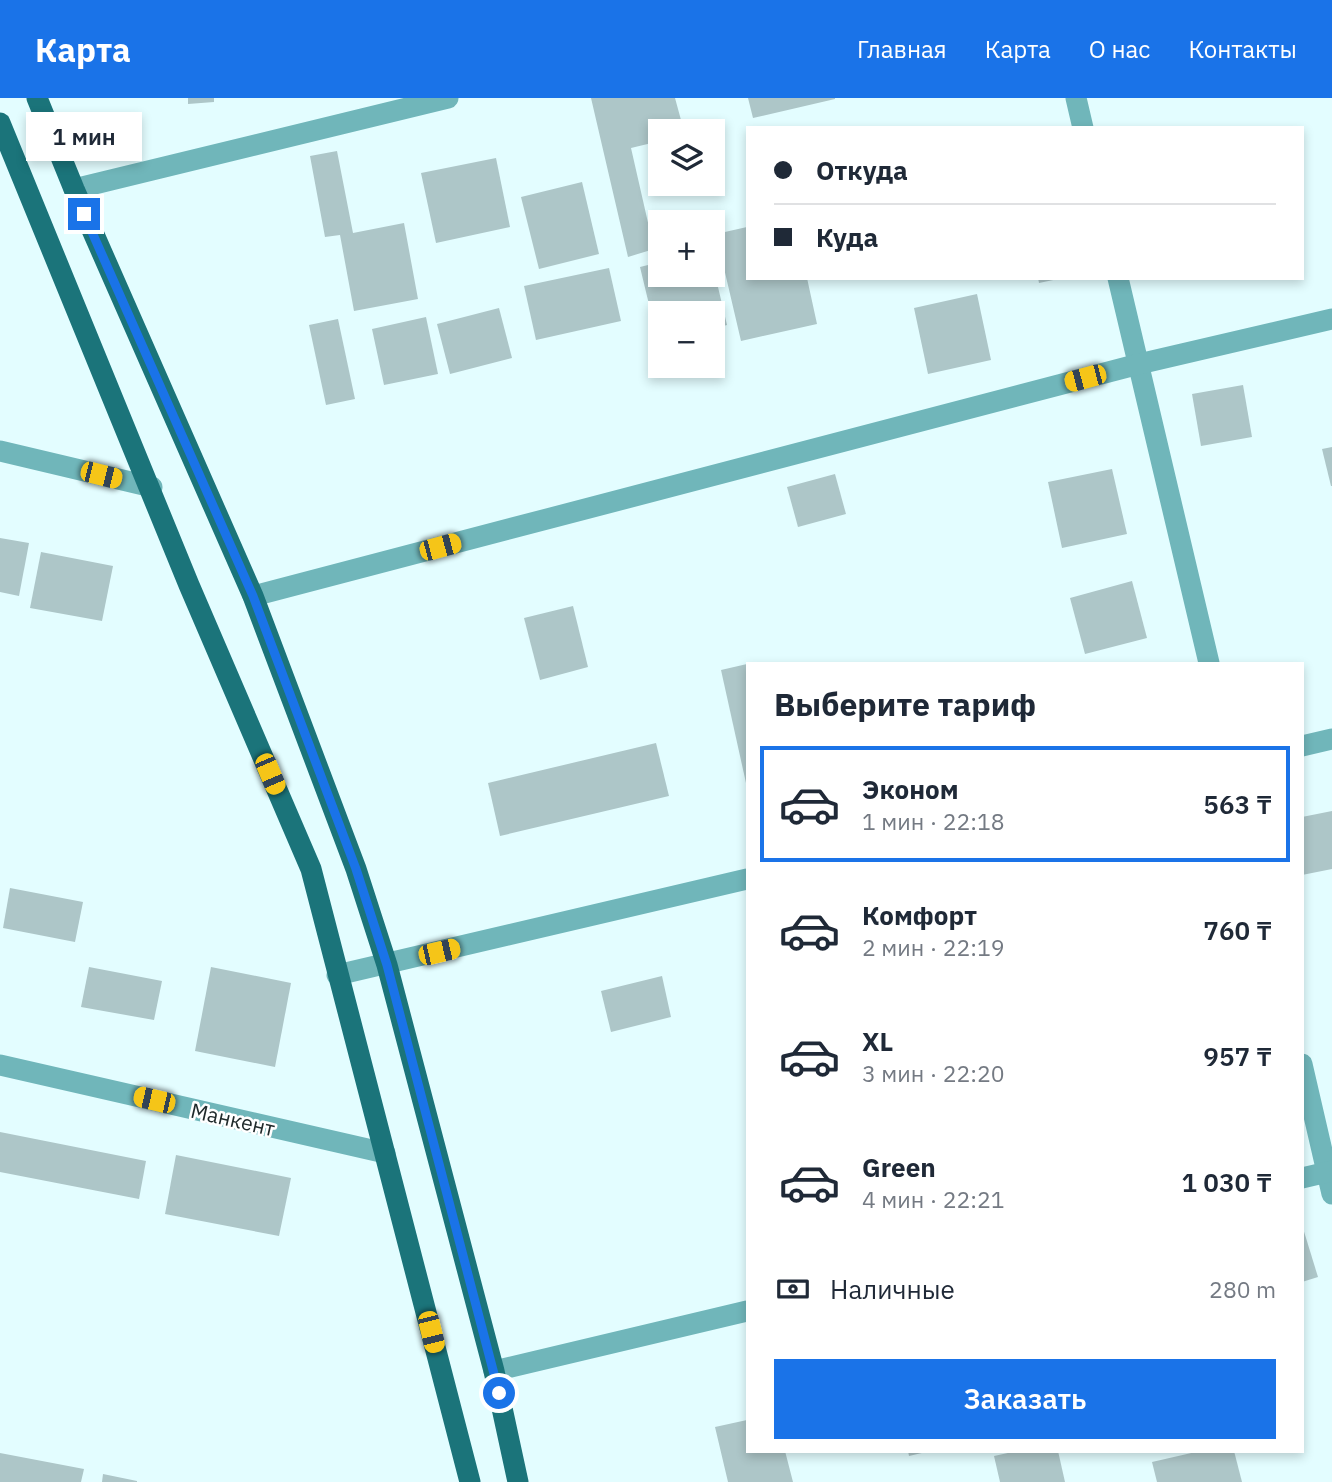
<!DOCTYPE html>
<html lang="ru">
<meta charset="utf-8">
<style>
:root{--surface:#fff;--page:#f2f2f3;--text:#1f2937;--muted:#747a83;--line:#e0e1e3;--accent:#1a73e8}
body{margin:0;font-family:"IBM Plex Sans",sans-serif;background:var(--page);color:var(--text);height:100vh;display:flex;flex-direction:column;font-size:26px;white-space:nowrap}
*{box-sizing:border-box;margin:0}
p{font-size:23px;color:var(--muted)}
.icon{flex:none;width:38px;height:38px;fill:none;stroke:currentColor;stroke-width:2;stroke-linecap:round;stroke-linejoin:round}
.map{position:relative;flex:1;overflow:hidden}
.side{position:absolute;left:746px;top:564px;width:558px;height:791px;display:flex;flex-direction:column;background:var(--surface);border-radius:0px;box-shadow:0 4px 10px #0003}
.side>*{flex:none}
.top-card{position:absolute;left:746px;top:28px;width:558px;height:154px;border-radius:0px;box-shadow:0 4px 10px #0003;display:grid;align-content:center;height:154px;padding:0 28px;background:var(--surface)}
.fabs{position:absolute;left:648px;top:21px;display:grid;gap:14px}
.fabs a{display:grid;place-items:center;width:77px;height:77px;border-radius:0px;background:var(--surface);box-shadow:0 4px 10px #0003;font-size:35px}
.end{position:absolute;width:32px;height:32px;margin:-16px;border:9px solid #1a73e8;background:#fff;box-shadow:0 0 0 4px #fff}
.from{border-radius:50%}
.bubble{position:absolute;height:49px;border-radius:0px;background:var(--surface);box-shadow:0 4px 10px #0003;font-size:23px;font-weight:600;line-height:49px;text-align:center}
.car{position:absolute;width:21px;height:42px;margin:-21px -10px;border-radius:9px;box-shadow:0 0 5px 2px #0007;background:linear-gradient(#f5c518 24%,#345 0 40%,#f5c518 0 76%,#345 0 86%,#f5c518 0)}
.top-card b{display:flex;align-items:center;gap:24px;height:66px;font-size:26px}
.top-card b+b{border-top:2px solid var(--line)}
.top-card i{width:18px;height:18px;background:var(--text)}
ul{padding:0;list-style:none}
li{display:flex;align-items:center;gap:21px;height:116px;margin:0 14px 10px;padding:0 14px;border:4px solid transparent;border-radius:0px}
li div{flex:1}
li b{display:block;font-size:26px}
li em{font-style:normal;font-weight:600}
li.on{border-color:var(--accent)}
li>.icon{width:63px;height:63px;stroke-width:1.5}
h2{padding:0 28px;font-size:32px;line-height:84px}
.pay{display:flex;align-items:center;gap:18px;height:77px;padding:0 28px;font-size:26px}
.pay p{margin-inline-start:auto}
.primary-button{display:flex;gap:14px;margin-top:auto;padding:14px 28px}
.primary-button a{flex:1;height:80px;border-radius:0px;background:var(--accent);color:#fff;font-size:28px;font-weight:600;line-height:80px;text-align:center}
header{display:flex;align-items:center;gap:42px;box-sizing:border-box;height:98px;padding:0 35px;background:var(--accent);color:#fff}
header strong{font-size:33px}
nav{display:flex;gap:38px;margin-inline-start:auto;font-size:24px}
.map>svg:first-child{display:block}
.building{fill:#adc6c8}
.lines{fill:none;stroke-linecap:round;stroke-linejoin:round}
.minor{stroke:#70b6ba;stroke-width:21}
.major{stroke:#1b747a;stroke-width:21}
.route{stroke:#1a73e8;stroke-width:9}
.labels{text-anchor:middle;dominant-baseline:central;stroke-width:5;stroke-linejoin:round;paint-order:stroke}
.street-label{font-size:21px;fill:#202a2b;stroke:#fff}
</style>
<header>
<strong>Карта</strong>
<nav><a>Главная</a><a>Карта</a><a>О нас</a><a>Контакты</a></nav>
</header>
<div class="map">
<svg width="1332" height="1384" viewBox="0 0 1332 1384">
<rect width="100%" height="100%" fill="#e3fdff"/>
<g class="building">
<path d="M188 0H214V4L188 6Z"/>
<path d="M591 0H675L684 33H660V43L631 50 654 151 628 159Z"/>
<path d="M748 0H835V1L753 20Z"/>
<path d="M337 53 353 135 404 125 418 201 354 213 340 137 325 139 310 58Z"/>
<path d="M496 60 510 129 436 145 421 75Z"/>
<path d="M582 84 599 156 539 171 521 99Z"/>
<path d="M747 129V180H807L817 226 741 243 716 136Z"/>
<path d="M660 164V177H712L713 168 727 227 712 231V215H660L659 248 640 169Z"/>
<path d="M609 170 621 223 536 242 524 188Z"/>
<path d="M1038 180H1058V181L1039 185Z"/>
<path d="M977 196 991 262 928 276 914 210Z"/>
<path d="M499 210 512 260 450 276 437 226Z"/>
<path d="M426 219 438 276 384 287 372 231Z"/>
<path d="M338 221 355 301 326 307 309 227Z"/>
<path d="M1243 287 1252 339 1201 348 1192 296Z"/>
<path d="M1332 349V388H1331L1322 351Z"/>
<path d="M1112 371 1127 436 1062 450 1048 384Z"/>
<path d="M835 376 846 416 798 429 787 389Z"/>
<path d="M0 440 29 445 19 498 0 494Z"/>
<path d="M41 454 113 468 102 523 30 510Z"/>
<path d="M1132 483 1147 540 1085 556 1070 500Z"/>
<path d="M573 508 588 569 540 582 524 520Z"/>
<path d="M747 566V685H746L721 572Z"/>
<path d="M656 645 669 698 500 738 488 685Z"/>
<path d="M1332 713V771L1302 777V719Z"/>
<path d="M10 790 83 804 75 844 3 830Z"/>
<path d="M89 869 162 883 154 922 81 909Z"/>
<path d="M211 869 291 885 275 969 195 953Z"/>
<path d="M662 878 671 919 611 934 601 893Z"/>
<path d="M0 1034 146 1063 139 1101 0 1074Z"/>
<path d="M176 1057 291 1080 279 1138 165 1116Z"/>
<path d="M1302 1127 1318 1179 1302 1184Z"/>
<path d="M747 1322V1353H785L793 1384H728L715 1329Z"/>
<path d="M908 1353H925L926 1354 909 1358Z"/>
<path d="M1017 1353H1058L1065 1384H1000L994 1358Z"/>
<path d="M1200 1353H1234L1242 1384H1157L1152 1364Z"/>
<path d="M0 1355 84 1371 81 1384H0Z"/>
<path d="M103 1376 137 1383V1384H102Z"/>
</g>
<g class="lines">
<g class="minor">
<path d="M1076 0 1083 30"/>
<path d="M74 91 448 0"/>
<path d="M1118 180 1209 565"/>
<path d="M0 353 152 389"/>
<path d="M253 498 1139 266 1332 221"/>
<path d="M1302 648 1332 641"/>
<path d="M337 877 747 781"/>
<path d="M1302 966 1332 1096"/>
<path d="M0 967 385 1055"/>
<path d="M1302 1080 1332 1073"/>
<path d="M494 1273 747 1213"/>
</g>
<g class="major">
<path d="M37 0 74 91 253 498 356 771 387 867 494 1273 518 1384"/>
<path d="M0 25 189 487 311 771 470 1384"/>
</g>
</g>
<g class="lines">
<path class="route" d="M84 116 253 498 356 771 387 867 499 1295"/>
</g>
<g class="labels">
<g class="street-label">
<text transform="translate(233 1021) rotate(13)">Манкент</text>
</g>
</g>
</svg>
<div class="fabs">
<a><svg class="icon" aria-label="layers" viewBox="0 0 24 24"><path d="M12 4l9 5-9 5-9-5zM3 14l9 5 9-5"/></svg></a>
<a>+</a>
<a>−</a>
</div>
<i class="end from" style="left:499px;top:1295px"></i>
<i class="end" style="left:84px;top:116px"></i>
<div class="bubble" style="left:26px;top:14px;width:116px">1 мин</div>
<i class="car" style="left:1085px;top:280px;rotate:255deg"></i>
<i class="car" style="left:101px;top:377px;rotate:104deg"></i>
<i class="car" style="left:440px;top:449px;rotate:75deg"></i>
<i class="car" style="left:270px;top:676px;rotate:157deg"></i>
<i class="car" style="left:439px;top:854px;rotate:77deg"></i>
<i class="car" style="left:154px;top:1002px;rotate:283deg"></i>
<i class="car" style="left:431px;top:1234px;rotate:166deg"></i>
<div class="top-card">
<b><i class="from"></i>Откуда</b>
<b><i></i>Куда</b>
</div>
<section class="side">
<h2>Выберите тариф</h2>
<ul>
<li class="on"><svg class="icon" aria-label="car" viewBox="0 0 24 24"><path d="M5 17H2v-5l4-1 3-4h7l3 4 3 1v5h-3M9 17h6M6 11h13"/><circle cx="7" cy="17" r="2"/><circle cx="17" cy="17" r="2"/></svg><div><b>Эконом</b><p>1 мин · 22:18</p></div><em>563 ₸</em></li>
<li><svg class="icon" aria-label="car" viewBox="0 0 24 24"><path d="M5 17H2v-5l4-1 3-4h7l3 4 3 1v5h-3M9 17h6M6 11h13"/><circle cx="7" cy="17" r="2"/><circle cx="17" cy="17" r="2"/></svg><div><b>Комфорт</b><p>2 мин · 22:19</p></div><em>760 ₸</em></li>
<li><svg class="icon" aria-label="car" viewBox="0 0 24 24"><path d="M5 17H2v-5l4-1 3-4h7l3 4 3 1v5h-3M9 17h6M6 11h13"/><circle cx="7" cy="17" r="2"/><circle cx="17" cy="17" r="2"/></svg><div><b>XL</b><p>3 мин · 22:20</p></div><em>957 ₸</em></li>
<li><svg class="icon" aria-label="car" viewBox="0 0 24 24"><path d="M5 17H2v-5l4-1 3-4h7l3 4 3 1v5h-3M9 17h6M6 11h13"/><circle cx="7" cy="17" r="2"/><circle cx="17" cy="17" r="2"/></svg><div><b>Green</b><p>4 мин · 22:21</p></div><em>1 030 ₸</em></li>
</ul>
<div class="pay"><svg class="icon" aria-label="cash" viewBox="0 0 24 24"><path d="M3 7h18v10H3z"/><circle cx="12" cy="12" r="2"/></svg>Наличные<p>280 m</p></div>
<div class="primary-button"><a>Заказать</a></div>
</section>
</div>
